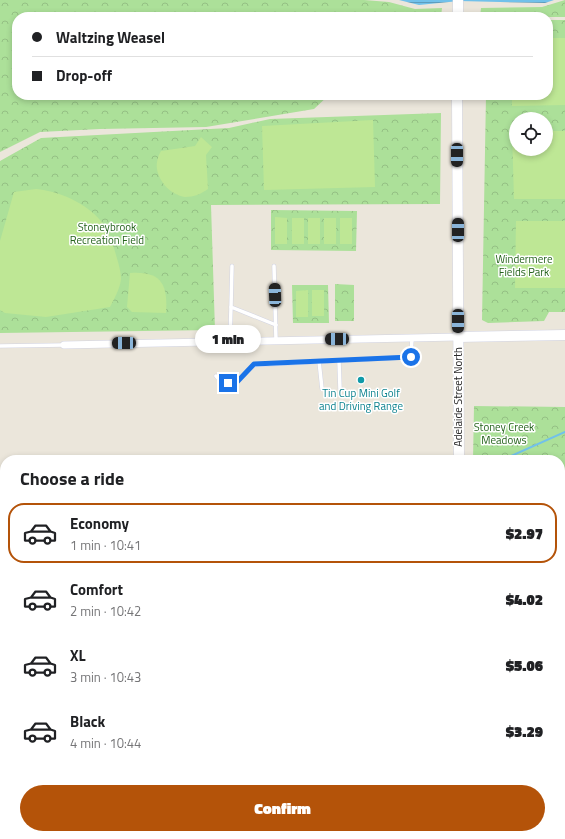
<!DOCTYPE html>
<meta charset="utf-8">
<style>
:root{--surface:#fff;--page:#f2f2f2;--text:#202124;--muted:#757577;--line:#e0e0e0;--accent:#b45309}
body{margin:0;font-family:"Titillium Web",sans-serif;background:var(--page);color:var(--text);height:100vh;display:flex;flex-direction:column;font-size:15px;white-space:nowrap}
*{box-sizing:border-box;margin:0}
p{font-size:13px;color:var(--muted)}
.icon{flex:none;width:22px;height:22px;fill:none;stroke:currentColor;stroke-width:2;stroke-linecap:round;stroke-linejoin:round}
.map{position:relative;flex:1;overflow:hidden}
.drawer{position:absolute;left:0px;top:455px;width:565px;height:384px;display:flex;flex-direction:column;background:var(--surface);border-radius:16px 16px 0 0;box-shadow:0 2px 6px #0003}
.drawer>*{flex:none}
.top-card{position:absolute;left:12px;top:12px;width:541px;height:88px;border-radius:16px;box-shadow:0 2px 6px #0003;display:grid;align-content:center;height:88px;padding:0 20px;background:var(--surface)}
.buttons{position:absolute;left:509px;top:112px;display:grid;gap:8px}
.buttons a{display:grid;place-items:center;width:44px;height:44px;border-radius:50%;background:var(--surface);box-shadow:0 2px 6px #0003;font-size:20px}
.end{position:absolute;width:18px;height:18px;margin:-9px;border:5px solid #1a73e8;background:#fff;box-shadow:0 0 0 2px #fff}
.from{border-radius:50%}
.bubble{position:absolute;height:28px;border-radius:14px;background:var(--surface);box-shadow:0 2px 6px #0003;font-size:13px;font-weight:800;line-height:28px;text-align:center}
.car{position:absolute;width:12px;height:24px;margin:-12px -6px;border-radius:5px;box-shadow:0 0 3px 1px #0007;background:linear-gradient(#222 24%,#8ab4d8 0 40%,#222 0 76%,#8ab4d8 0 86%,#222 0)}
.top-card b{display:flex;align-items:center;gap:14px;height:38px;font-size:15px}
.top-card b+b{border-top:1px solid var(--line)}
.top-card i{width:10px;height:10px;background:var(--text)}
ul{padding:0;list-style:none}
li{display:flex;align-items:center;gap:12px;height:60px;margin:0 8px 6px;padding:0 12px;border:2px solid transparent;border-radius:16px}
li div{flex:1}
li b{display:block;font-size:15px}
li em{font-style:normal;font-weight:800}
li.active{border-color:var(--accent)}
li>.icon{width:36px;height:36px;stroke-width:1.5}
h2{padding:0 20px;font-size:18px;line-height:48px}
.cta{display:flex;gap:8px;margin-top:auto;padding:8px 20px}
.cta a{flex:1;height:46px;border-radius:24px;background:var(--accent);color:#fff;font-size:16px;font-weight:800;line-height:46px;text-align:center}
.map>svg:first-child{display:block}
.forest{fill:url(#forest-crowns);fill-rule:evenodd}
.pitch{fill:#bee795}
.water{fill:url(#water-rules)}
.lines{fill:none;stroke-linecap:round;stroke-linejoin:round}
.stream{stroke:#71c1ea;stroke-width:2}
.service-casing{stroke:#d1d3e2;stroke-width:4.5}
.minor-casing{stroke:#d1d3e2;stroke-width:8}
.secondary-casing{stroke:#d1d3e2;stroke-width:11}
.service{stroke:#fff;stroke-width:3.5}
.minor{stroke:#fff;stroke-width:7}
.secondary{stroke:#fff;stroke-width:10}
.route{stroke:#1a73e8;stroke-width:5}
.culture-dot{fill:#0f9aa8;stroke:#fff;stroke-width:1.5}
.labels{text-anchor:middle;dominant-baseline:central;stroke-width:3;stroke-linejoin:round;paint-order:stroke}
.park-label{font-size:11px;fill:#25631c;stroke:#fff}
.culture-label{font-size:11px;fill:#0d838f;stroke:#fff}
.street-label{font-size:11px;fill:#292929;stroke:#fff}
</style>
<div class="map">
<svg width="565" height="839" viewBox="0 0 565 839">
<defs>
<pattern id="forest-crowns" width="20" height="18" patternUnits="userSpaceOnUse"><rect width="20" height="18" fill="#ace099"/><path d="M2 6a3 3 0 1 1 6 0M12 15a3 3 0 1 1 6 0" fill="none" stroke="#94c084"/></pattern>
<pattern id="water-rules" width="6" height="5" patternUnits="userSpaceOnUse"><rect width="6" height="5" fill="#71c1ea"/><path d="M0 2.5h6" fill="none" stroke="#5d9dbe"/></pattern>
</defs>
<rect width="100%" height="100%" fill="#ebe6db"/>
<g class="forest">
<path d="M0 0H364L389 2 415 9 442 8 441 17H17V95H329L314 109 206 127 100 129 40 132 0 152Z"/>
<path d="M565 0V17H480L481 8 542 7Z"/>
<path d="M548 20H565V312H549L544 321 488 323 482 320 486 95H548ZM516 119H546V149H516Z"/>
<path d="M441 113 440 204 211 205 215 330 0 333V161L41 138 229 128 270 119Z"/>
<path d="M271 210 357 211 356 251 271 250Z"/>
<path d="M335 284 354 285V321H335Z"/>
<path d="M292 285H328L329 323H293Z"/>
<path d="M474 406 565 407V839H470V834H560V460H473Z"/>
</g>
<g class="pitch">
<path d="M548 38H565V105L512 106V95H548Z"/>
<path d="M373 120 375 187 264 190 262 126Z"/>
<path d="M546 131H565V199H514L512 132H516V149H546Z"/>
<path d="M201 137 212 147 206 155 208 189C201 194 194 197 185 197 171 195 159 182 157 169 156 163 158 156 161 151L195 146Z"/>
<path d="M36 189C59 191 86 203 101 221 108 230 113 244 116 255 118 262 121 271 121 279 120 289 114 299 110 307L46 317 5 313 0 310V241L14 192Z"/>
<path d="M275 217 287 218V244H275Z"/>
<rect x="292" y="218" width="12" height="26"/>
<rect x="308" y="218" width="12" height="26"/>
<rect x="324" y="218" width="12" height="26"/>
<rect x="340" y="218" width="12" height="26"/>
<path d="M516 221H565V288H515Z"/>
<path d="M130 273C161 271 168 284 166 313L132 312 127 307Z"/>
<path d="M308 290V317H296V291Z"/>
<rect x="312" y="290" width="12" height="26"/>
<path d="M0 769 5 770V834H59V839H0Z"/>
<path d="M94 834H175L174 839H100Z"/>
<path d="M243 834H337V839H246Z"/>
</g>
<path class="water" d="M399 0H554L545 3 459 1 419 5Z"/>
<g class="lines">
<path class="stream" d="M502 460 565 432"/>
<defs>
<g id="service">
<path d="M274 266 276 340"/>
<path d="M231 307 232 266"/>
<path d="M230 341 231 307 276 325"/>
<path d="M0 346 64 345"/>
<path d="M319 361 322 389"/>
<path d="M339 361 340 389"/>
<path d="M216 376C222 384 227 383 237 382L254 365 411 357 412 338"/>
</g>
<path id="minor" d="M64 345 458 337"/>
<g id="secondary">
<path d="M458 17V0"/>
<path d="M457 95 459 460"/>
<path d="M458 337 565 335"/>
<path d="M451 839V834"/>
</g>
</defs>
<use href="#service" class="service-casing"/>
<use href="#minor" class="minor-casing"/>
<use href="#secondary" class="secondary-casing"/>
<use href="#service" class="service"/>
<use href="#minor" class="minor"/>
<use href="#secondary" class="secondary"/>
</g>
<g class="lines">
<path class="route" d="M228 383 237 382 254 364 411 357"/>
</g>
<circle class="culture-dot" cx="361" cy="380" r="4"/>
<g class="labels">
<g class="park-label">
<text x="107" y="227">Stoneybrook<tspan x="107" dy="13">Recreation Field</tspan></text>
<text x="524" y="259">Windermere<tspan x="524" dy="13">Fields Park</tspan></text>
<text x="504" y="427">Stoney Creek<tspan x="504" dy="13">Meadows</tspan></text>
</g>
<g class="culture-label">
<text x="361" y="393">Tin Cup Mini Golf<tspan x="361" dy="13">and Driving Range</tspan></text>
</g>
<g class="street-label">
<text transform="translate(458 397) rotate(-90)">Adelaide Street North</text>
</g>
</g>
</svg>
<div class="buttons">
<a><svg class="icon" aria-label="locate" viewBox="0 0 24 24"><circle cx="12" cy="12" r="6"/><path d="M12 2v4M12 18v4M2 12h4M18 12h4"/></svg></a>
</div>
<i class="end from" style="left:411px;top:357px"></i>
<i class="end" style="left:228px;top:383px"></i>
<div class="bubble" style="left:195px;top:325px;width:66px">1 min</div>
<i class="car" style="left:457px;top:155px;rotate:180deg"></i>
<i class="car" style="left:458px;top:230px;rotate:0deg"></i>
<i class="car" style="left:275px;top:295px;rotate:358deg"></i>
<i class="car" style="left:458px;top:321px;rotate:180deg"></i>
<i class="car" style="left:337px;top:339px;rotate:269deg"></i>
<i class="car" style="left:124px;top:343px;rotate:269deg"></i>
<div class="top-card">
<b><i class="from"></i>Waltzing Weasel</b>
<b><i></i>Drop-off</b>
</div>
<section class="drawer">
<h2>Choose a ride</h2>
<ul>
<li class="active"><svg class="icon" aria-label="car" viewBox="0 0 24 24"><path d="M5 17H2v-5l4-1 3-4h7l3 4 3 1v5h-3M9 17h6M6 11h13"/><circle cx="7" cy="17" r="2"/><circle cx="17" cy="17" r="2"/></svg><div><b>Economy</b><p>1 min · 10:41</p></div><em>$2.97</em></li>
<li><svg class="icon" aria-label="car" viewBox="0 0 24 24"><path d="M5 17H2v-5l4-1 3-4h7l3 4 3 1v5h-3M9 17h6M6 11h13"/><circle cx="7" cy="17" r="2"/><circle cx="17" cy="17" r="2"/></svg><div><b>Comfort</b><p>2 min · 10:42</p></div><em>$4.02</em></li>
<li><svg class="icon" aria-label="car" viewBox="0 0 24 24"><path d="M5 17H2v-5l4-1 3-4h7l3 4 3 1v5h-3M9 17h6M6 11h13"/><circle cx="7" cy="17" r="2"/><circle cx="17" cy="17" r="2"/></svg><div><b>XL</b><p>3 min · 10:43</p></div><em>$5.06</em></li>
<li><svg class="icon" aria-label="car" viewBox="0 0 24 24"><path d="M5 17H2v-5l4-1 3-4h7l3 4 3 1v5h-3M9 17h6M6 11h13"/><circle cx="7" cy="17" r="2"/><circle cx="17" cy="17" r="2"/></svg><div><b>Black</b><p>4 min · 10:44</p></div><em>$3.29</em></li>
</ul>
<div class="cta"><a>Confirm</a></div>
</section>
</div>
